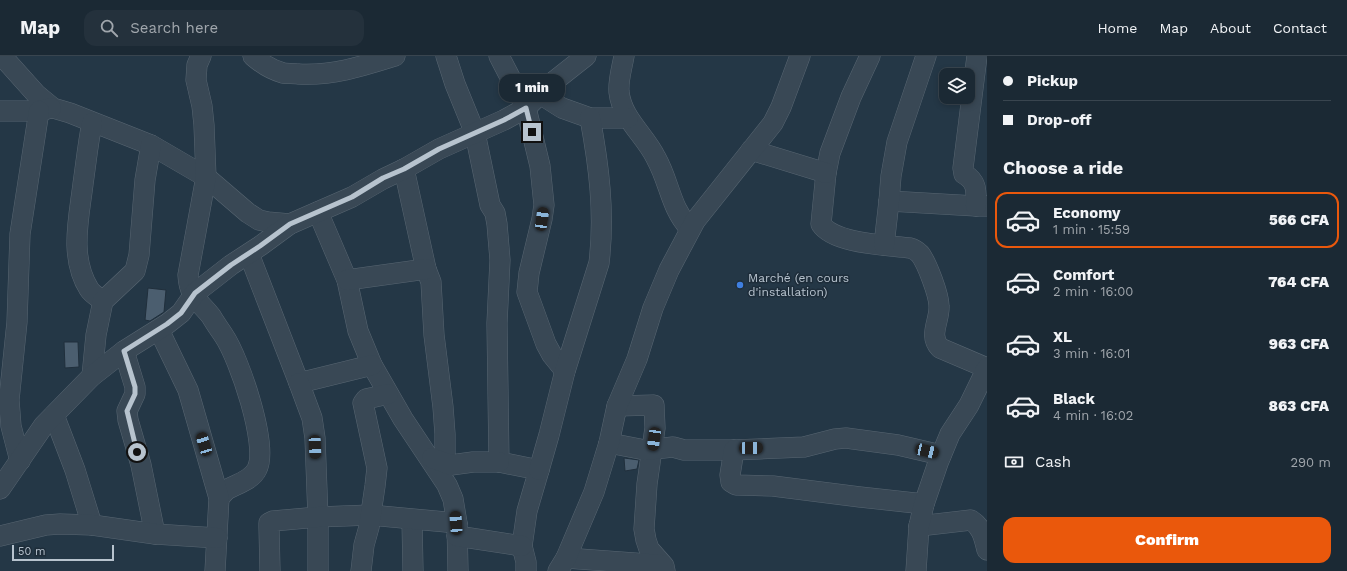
<!DOCTYPE html>
<meta charset="utf-8">
<style>
:root{--surface:#1b2934;--page:#24313c;--text:#f1f3f6;--muted:#a0a6ac;--line:#39454f;--accent:#ea580c}
body{margin:0;font-family:"Work Sans",sans-serif;background:var(--page);color:var(--text);height:100vh;display:flex;flex-direction:column;font-size:15px;white-space:nowrap}
*{box-sizing:border-box;margin:0}
p{font-size:13px;color:var(--muted)}
.icon{flex:none;width:22px;height:22px;fill:none;stroke:currentColor;stroke-width:2;stroke-linecap:round;stroke-linejoin:round}
.map{position:relative;flex:1;overflow:hidden}
.panel{display:flex;flex-direction:column;background:var(--surface);width:360px}
.panel>*{flex:none}
.guide{display:grid;align-content:center;height:88px;padding:0 16px;background:var(--surface)}
.tools{position:absolute;left:939px;top:12px;display:grid;gap:8px}
.tools a{display:grid;place-items:center;width:36px;height:36px;border-radius:8px;background:var(--surface);box-shadow:0 2px 6px #0003,0 0 0 1px var(--line);font-size:20px}
.scale{position:absolute;left:12px;bottom:10px;width:102px;box-sizing:border-box;padding-left:4px;border:2px solid #b7c3ce;border-top:0;font-size:11px;line-height:14px;white-space:nowrap;color:#b7c3ce;-webkit-text-stroke:3px #1e2d3a;paint-order:stroke}
.end{position:absolute;width:18px;height:18px;margin:-9px;border:5px solid #b7c3ce;background:#111;box-shadow:0 0 0 2px #111}
.from{border-radius:50%}
.bubble{position:absolute;height:28px;border-radius:12px;background:var(--surface);box-shadow:0 2px 6px #0003,0 0 0 1px var(--line);font-size:13px;font-weight:800;line-height:28px;text-align:center}
.car{position:absolute;width:12px;height:24px;margin:-12px -6px;border-radius:5px;box-shadow:0 0 3px 1px #0007;background:linear-gradient(#222 24%,#8ab4d8 0 40%,#222 0 76%,#8ab4d8 0 86%,#222 0)}
.guide b{display:flex;align-items:center;gap:14px;height:38px;font-size:15px}
.guide b+b{border-top:1px solid var(--line)}
.guide i{width:10px;height:10px;background:var(--text)}
ul{padding:0;list-style:none}
li{display:flex;align-items:center;gap:12px;height:56px;margin:0 8px 6px;padding:0 8px;border:2px solid transparent;border-radius:12px}
li div{flex:1}
li b{display:block;font-size:15px}
li em{font-style:normal;font-weight:800}
li.selected{border-color:var(--accent)}
li>.icon{width:36px;height:36px;stroke-width:1.5}
h2{padding:0 16px;font-size:18px;line-height:48px}
.pay{display:flex;align-items:center;gap:10px;height:44px;padding:0 16px;font-size:15px}
.pay p{margin-inline-start:auto}
.action{display:flex;gap:8px;margin-top:auto;padding:8px 16px}
.action a{flex:1;height:46px;border-radius:12px;background:var(--accent);color:#fff;font-size:16px;font-weight:800;line-height:46px;text-align:center}
header{display:flex;align-items:center;gap:24px;box-sizing:border-box;height:56px;padding:0 20px;background:var(--surface);border-bottom:1px solid var(--line)}
header strong{font-size:19px}
nav{display:flex;gap:22px;margin-inline-start:auto;font-size:14px}
.search{width:280px;height:36px;background:var(--page);display:flex;align-items:center;gap:10px;box-sizing:border-box;padding:0 14px;border-radius:12px;color:var(--muted);font-size:15px}
main{display:flex;flex:1;min-height:0}
.map>svg:first-child{display:block}
.building{fill:#4b5e6f;stroke:#202f3c}
.lines{fill:none;stroke-linecap:round;stroke-linejoin:round}
.minor-casing{stroke:#586672;stroke-width:21}
.minor{stroke:#394855;stroke-width:20}
.route{stroke:#b7c3ce;stroke-width:5}
.shop-dot{fill:#3f7fe0;stroke:#1e2d3a;stroke-width:1.5}
.labels{text-anchor:middle;dominant-baseline:central;stroke-width:3;stroke-linejoin:round;paint-order:stroke}
.poi-label{font-size:12px;fill:#b7c3ce;stroke:#1e2d3a;text-anchor:start}
</style>
<header>
<strong>Map</strong>
<div class="search"><svg class="icon" aria-label="search" viewBox="0 0 24 24"><circle cx="10" cy="10" r="6"/><path d="M15 15l6 6"/></svg>Search here</div>
<nav><a>Home</a><a>Map</a><a>About</a><a>Contact</a></nav>
</header>
<main>
<div class="map">
<svg width="987" height="515" viewBox="0 0 987 515">
<rect width="100%" height="100%" fill="#243746"/>
<g class="building">
<path d="M148 232 166 234 164 256 150 265 145 264Z"/>
<path d="M64 286H78L79 311 65 312Z"/>
<path d="M624 402 639 404 637 413 625 415Z"/>
</g>
<g class="lines">
<defs>
<g id="minor">
<path d="M2 0 36 38 53 52 70 57 151 89 206 121 248 157 259 164 268 166 290 168"/>
<path d="M201 0 197 9 196 24 202 50 204 69 206 121 188 219C189 241 199 245 211 260 215 267 220 274 224 280 239 302 269 390 257 413 252 424 237 428 228 433 225 435 222 439 219 442"/>
<path d="M253 0C261 7 272 14 283 17 287 18 293 17 298 18 333 20 363 10 395 0"/>
<path d="M446 0 455 28 475 77 490 149 495 157 497 168 500 204 497 267 499 406 539 414 527 455 522 490 526 506V515"/>
<path d="M499 0 526 52 540 110 544 149 542 163 529 217 527 236 546 288 552 299 565 315"/>
<path d="M624 0C622 12 618 24 619 36 622 63 645 79 656 102 670 127 670 151 690 173"/>
<path d="M870 0 851 41 830 97 826 117 821 168C834 188 888 189 910 192 914 193 917 195 920 198 927 207 939 239 939 250 940 265 928 279 940 292L987 312"/>
<path d="M540 38 562 52 590 62H628"/>
<path d="M0 55H39L51 52"/>
<path d="M92 67C88 87 86 107 83 128 79 162 69 201 89 233 92 238 98 241 103 245"/>
<path d="M751 94 826 117"/>
<path d="M404 113 426 213 431 226 434 279 443 351 445 378V407"/>
<path d="M889 145 976 150H987"/>
<path d="M976 150C976 136 978 126 964 118L963 112 977 0"/>
<path d="M318 156 347 224 358 275 372 309 403 363 447 429 453 443 457 467 458 515"/>
<path d="M884 189 889 145 891 120 897 86 926 0"/>
<path d="M249 198 299 327 372 309"/>
<path d="M347 224 426 213"/>
<path d="M159 274 188 334 219 442 215 515"/>
<path d="M124 295 135 331V338L127 355 128 364 141 409 155 478"/>
<path d="M92 320 96 279 103 245 135 215 139 199 145 124 151 89"/>
<path d="M299 327 312 362 315 382 318 461V515"/>
<path d="M617 350 654 349 655 372 647 428 644 473 646 484 649 493 664 510 665 515"/>
<path d="M54 359 75 414 92 469"/>
<path d="M609 387 645 394 673 391 684 394H734L804 391 835 383 846 382 898 389 941 399"/>
<path d="M734 394 730 419 731 426 736 429 773 430 860 441 924 448"/>
<path d="M432 402 445 407 451 409 473 406H499"/>
<path d="M20 405 11 370 9 344 17 266 20 178 39 55"/>
<path d="M539 414 549 379 565 315 599 207C605 158 599 110 590 62"/>
<path d="M0 433 44 369 92 320 124 295 167 268 181 257 195 237 231 209 260 190 290 168 352 141 383 123 404 113 439 93 504 64 526 52 548 30 586 0"/>
<path d="M412 464 413 515"/>
<path d="M919 470 971 464C982 471 984 482 987 494"/>
<path d="M0 480 46 469 60 468 92 469 155 478 217 482"/>
<path d="M457 480 522 490"/>
<path d="M566 502 662 509"/>
<path d="M270 515 269 471V467L273 465 318 461 370 459 457 467"/>
<path d="M361 515 364 489 369 471 375 430 377 412 363 347 366 343 388 338"/>
<path d="M558 515 566 502 594 436 609 387 617 350 637 303 653 252 669 214 695 165 773 67 781 51 800 0"/>
<path d="M916 515 919 470 924 448 938 407 950 378 969 349 987 312"/>
</g>
</defs>
<use href="#minor" class="minor-casing"/>
<use href="#minor" class="minor"/>
</g>
<g class="lines">
<path class="route" d="M137 396 127 355 135 338V331L124 295 167 268 181 257 195 237 231 209 260 190 290 168 352 141 383 122 404 113 439 93 504 64 526 52 532 76"/>
</g>
<circle class="shop-dot" cx="740" cy="229" r="4"/>
<g class="labels">
<g class="poi-label">
<text x="748" y="222">Marché (en cours<tspan x="748" dy="14">d'installation)</tspan></text>
</g>
</g>
</svg>
<div class="tools">
<a><svg class="icon" aria-label="layers" viewBox="0 0 24 24"><path d="M12 4l9 5-9 5-9-5zM3 14l9 5 9-5"/></svg></a>
</div>
<div class="scale">50 m</div>
<i class="end from" style="left:137px;top:396px"></i>
<i class="end" style="left:532px;top:76px"></i>
<div class="bubble" style="left:499px;top:18px;width:66px">1 min</div>
<i class="car" style="left:542px;top:163px;rotate:8deg"></i>
<i class="car" style="left:654px;top:383px;rotate:188deg"></i>
<i class="car" style="left:204px;top:388px;rotate:343deg"></i>
<i class="car" style="left:315px;top:391px;rotate:178deg"></i>
<i class="car" style="left:751px;top:392px;rotate:89deg"></i>
<i class="car" style="left:927px;top:395px;rotate:103deg"></i>
<i class="car" style="left:456px;top:467px;rotate:356deg"></i>
</div>
<section class="panel">
<div class="guide">
<b><i class="from"></i>Pickup</b>
<b><i></i>Drop-off</b>
</div>
<h2>Choose a ride</h2>
<ul>
<li class="selected"><svg class="icon" aria-label="car" viewBox="0 0 24 24"><path d="M5 17H2v-5l4-1 3-4h7l3 4 3 1v5h-3M9 17h6M6 11h13"/><circle cx="7" cy="17" r="2"/><circle cx="17" cy="17" r="2"/></svg><div><b>Economy</b><p>1 min · 15:59</p></div><em>566 CFA</em></li>
<li><svg class="icon" aria-label="car" viewBox="0 0 24 24"><path d="M5 17H2v-5l4-1 3-4h7l3 4 3 1v5h-3M9 17h6M6 11h13"/><circle cx="7" cy="17" r="2"/><circle cx="17" cy="17" r="2"/></svg><div><b>Comfort</b><p>2 min · 16:00</p></div><em>764 CFA</em></li>
<li><svg class="icon" aria-label="car" viewBox="0 0 24 24"><path d="M5 17H2v-5l4-1 3-4h7l3 4 3 1v5h-3M9 17h6M6 11h13"/><circle cx="7" cy="17" r="2"/><circle cx="17" cy="17" r="2"/></svg><div><b>XL</b><p>3 min · 16:01</p></div><em>963 CFA</em></li>
<li><svg class="icon" aria-label="car" viewBox="0 0 24 24"><path d="M5 17H2v-5l4-1 3-4h7l3 4 3 1v5h-3M9 17h6M6 11h13"/><circle cx="7" cy="17" r="2"/><circle cx="17" cy="17" r="2"/></svg><div><b>Black</b><p>4 min · 16:02</p></div><em>863 CFA</em></li>
</ul>
<div class="pay"><svg class="icon" aria-label="cash" viewBox="0 0 24 24"><path d="M3 7h18v10H3z"/><circle cx="12" cy="12" r="2"/></svg>Cash<p>290 m</p></div>
<div class="action"><a>Confirm</a></div>
</section>
</main>
